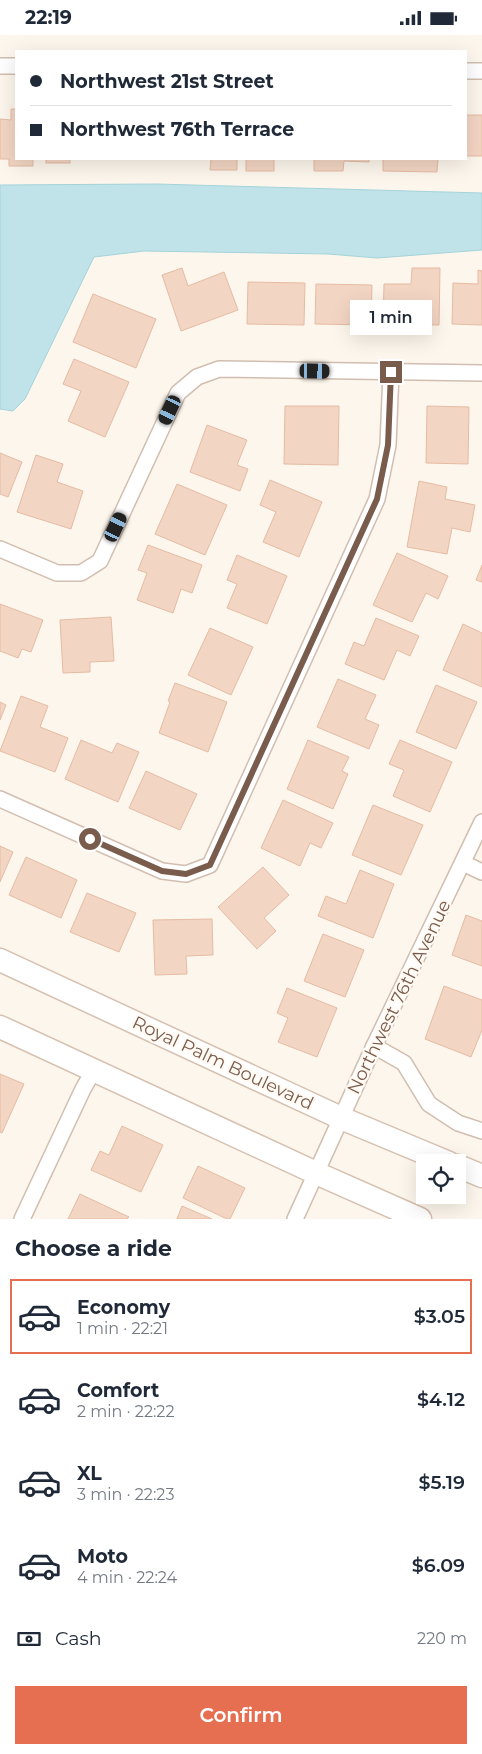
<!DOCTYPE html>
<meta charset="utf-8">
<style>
:root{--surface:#fff;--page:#f6f6f7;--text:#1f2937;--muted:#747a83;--line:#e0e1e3;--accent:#e76f51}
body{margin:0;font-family:Montserrat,sans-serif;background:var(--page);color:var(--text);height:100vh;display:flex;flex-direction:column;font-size:19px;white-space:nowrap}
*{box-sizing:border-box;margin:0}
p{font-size:16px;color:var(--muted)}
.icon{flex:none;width:28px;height:28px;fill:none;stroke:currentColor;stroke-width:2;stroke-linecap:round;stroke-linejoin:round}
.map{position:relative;height:1184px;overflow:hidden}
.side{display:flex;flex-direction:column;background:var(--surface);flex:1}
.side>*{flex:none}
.top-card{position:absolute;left:15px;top:15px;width:452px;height:110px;border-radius:0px;box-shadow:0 5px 20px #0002;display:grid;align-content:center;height:110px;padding:0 15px;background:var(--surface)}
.controls{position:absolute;left:416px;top:1119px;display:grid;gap:10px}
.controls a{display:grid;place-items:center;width:50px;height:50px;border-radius:0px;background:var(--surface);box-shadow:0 5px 20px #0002;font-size:25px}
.end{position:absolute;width:22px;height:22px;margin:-11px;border:6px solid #7a5c4d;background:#fff;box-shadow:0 0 0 2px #fff}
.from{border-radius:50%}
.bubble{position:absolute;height:35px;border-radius:0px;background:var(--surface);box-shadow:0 5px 20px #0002;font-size:16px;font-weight:600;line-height:35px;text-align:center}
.car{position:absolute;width:15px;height:30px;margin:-15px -8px;border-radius:6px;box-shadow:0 0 4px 1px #0007;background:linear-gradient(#222 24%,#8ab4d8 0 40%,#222 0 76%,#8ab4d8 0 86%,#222 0)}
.top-card b{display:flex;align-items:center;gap:18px;height:48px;font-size:19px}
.top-card b+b{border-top:1px solid var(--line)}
.top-card i{width:12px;height:12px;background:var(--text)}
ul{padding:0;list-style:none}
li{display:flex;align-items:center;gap:15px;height:75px;margin:0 10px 8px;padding:0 5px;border:2px solid transparent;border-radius:0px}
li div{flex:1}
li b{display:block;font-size:19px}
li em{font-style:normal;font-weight:600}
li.on{border-color:var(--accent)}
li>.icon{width:45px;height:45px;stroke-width:1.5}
h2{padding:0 15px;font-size:22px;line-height:60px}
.pay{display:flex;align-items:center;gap:12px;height:55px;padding:0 15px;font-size:19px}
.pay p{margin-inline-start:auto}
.primary-button{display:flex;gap:10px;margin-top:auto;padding:10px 15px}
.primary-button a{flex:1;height:58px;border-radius:0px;background:var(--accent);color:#fff;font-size:20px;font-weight:600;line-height:58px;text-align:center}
.status{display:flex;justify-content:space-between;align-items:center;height:35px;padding:0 25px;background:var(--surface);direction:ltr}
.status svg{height:14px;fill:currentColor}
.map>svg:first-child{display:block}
.water{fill:#bfe3e8;stroke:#a5d3da}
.building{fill:#f3d5c3;stroke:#e6bba3}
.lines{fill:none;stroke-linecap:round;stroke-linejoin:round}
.street-casing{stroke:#d1beb0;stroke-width:18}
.secondary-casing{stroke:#d6c0b0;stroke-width:25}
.street{stroke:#fff;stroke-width:15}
.secondary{stroke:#fff;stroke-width:22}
.route{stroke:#7a5c4d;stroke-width:6}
.labels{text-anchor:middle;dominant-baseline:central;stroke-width:4.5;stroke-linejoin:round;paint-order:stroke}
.street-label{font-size:18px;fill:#7a5c4d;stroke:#fffaf3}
</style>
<div class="status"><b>22:19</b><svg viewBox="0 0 49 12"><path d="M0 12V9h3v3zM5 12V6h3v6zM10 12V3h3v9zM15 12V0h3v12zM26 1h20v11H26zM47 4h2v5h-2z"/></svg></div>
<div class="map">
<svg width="482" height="1184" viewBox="0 0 482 1184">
<rect width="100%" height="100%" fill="#fdf6ec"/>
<path class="water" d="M156 149 482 158V215L377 223 328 219 144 216 94 222 25 364 13 376 0 374V150Z"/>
<g class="building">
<path d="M11 74H16V124H33V131H9V124H0V84L11 85Z"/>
<rect x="466" y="80" width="16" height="41"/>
<rect x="46" y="124" width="24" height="4"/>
<path d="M211 124H237V135H210Z"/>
<rect x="246" y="124" width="28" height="12"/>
<path d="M314 124H369V127L344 126 343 136H314Z"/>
<path d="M383 124H438L437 137 383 136Z"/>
<path d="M182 233 188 251 224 237 238 275 181 296 162 240Z"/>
<path d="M412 233H440L439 290 383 289 384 249H411Z"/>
<path d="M478 235 482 236V290L452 289 453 248 478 249Z"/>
<path d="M248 247 305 248 304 290 247 289Z"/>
<path d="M316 249 372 250 371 290 315 289Z"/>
<path d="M93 259 156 284 136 333 73 307Z"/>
<path d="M74 324 129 347 105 402 68 386 81 356 63 349Z"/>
<path d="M285 371H339L338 430 284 429Z"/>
<path d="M427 371 469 372 468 429 426 428Z"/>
<path d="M207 390 247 405 237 430 248 434 240 456 190 437Z"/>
<path d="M0 418 22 427 8 462 0 459Z"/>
<path d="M36 420 63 429 57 447 83 456 71 494 17 477Z"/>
<path d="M270 445 322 467 299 522 263 507 276 477 260 470Z"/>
<path d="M419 446 447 452 445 464 475 470 470 497 452 493 447 519 407 512Z"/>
<path d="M177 449 227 470 205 520 155 499Z"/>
<path d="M148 510 202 530 192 558 181 554 173 578 137 565 147 538 138 535Z"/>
<path d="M397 518 448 541 438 564 426 558 412 587 373 570Z"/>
<path d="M237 520 287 541 267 589 227 573 237 549 227 545Z"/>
<path d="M482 530V547L476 545Z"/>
<path d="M0 569 43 585 31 617 22 614 18 623 0 616Z"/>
<path d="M111 582 114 626 90 627V637L63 638 60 585Z"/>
<path d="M376 583 419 601 410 621 397 615 384 645 345 629 354 607 364 611Z"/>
<path d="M463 589 482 598V652L443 635Z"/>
<path d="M210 593 253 612 231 660 188 640Z"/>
<path d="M338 644 376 660 365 684 379 690 369 714 317 692Z"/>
<path d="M175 648 227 667 208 717 159 698 170 667 168 666Z"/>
<path d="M436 650 477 667 456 714 416 697Z"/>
<path d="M21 661 48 671 40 692 68 703 55 737 0 716Z"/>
<path d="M0 667 6 670 0 685Z"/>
<path d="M81 705 112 718 117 708 139 717 118 767 65 744Z"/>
<path d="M308 705 349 722 342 736 348 739 333 774 287 754Z"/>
<path d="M400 705 452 727 430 777 393 761 404 735 389 729Z"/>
<path d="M146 736 197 759 180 795 129 773Z"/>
<path d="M283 765 333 788 321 813 310 808 300 831 261 813Z"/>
<path d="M373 770 423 790 401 840 352 820Z"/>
<path d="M0 811 13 817 0 847Z"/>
<path d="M26 822 77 845 61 883 9 860Z"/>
<path d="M263 832 289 860 264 883 276 896 257 914 218 872Z"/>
<path d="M360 835 394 849 373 903 318 881 326 861 346 869Z"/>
<path d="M87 858 136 878 119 917 70 897Z"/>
<path d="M466 880 482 886V931L452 920Z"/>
<path d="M212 884 213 920 186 921 187 939 155 940 153 885Z"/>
<path d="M323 899 364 915 345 962 304 946Z"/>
<path d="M444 951 482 965V995L471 1022 425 1004Z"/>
<path d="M287 953 337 973 317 1022 278 1007 288 983 277 978Z"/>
<path d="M0 1039 24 1049 2 1098 0 1097Z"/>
<path d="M122 1091 163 1110 141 1157 91 1135 100 1116 109 1120Z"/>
<path d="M198 1131 245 1153 230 1184H227L183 1163Z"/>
<path d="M80 1159 129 1182 127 1184H68Z"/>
<path d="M182 1171 212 1184H177Z"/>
</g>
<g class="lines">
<defs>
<g id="street">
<path d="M0 31H16"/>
<path d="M466 36H482"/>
<path d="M0 514 57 538H81L100 526 178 358 197 342 219 334 482 338"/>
<path d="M0 764 162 836 186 839 210 830 377 464 388 410 391 337"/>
<path d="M463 828 482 837"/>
<path d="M374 1011 404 1028 429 1069 458 1088 482 1096"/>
<path d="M22 1184 83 1054 94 1035"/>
<path d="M295 1184 374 1011 482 787"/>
</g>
<g id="secondary">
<path d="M0 925 341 1083 449 1128"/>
<path d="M0 992 316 1138 420 1184"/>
<path d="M458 1131 482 1141"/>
</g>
</defs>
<use href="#street" class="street-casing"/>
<use href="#secondary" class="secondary-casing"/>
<use href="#street" class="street"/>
<use href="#secondary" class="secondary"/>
</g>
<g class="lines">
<path class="route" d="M90 804 162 836 186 839 210 830 377 464 388 410 391 337"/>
</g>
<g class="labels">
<g class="street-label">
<text transform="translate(399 962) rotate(-64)">Northwest 76th Avenue</text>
<text transform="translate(223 1028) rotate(25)">Royal Palm Boulevard</text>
</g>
</g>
</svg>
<div class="controls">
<a><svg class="icon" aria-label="locate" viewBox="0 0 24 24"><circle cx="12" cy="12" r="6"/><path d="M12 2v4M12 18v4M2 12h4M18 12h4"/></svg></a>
</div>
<i class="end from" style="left:90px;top:804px"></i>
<i class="end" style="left:391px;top:337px"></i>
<div class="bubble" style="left:350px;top:265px;width:82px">1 min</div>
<i class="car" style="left:315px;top:336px;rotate:91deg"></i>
<i class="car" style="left:170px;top:375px;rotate:205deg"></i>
<i class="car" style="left:116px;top:492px;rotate:25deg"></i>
<div class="top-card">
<b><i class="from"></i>Northwest 21st Street</b>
<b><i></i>Northwest 76th Terrace</b>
</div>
</div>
<section class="side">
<h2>Choose a ride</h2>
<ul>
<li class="on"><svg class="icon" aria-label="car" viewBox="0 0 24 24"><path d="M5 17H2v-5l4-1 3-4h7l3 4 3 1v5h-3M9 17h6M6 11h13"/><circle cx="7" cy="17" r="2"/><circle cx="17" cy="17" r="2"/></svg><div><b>Economy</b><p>1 min · 22:21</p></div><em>$3.05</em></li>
<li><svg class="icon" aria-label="car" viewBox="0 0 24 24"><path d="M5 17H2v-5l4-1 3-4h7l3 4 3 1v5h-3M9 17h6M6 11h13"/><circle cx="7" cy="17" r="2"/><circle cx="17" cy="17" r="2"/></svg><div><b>Comfort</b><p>2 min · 22:22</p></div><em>$4.12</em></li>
<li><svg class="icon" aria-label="car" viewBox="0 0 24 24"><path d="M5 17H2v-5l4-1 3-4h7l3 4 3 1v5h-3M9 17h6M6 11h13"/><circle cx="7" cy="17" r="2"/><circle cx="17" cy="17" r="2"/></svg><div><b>XL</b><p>3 min · 22:23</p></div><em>$5.19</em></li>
<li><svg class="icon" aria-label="car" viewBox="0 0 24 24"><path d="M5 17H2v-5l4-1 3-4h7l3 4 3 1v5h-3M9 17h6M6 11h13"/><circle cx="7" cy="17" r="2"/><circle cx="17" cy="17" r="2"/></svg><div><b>Moto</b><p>4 min · 22:24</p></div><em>$6.09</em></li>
</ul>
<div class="pay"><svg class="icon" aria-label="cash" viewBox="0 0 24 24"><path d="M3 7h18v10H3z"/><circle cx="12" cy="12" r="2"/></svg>Cash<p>220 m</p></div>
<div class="primary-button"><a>Confirm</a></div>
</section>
